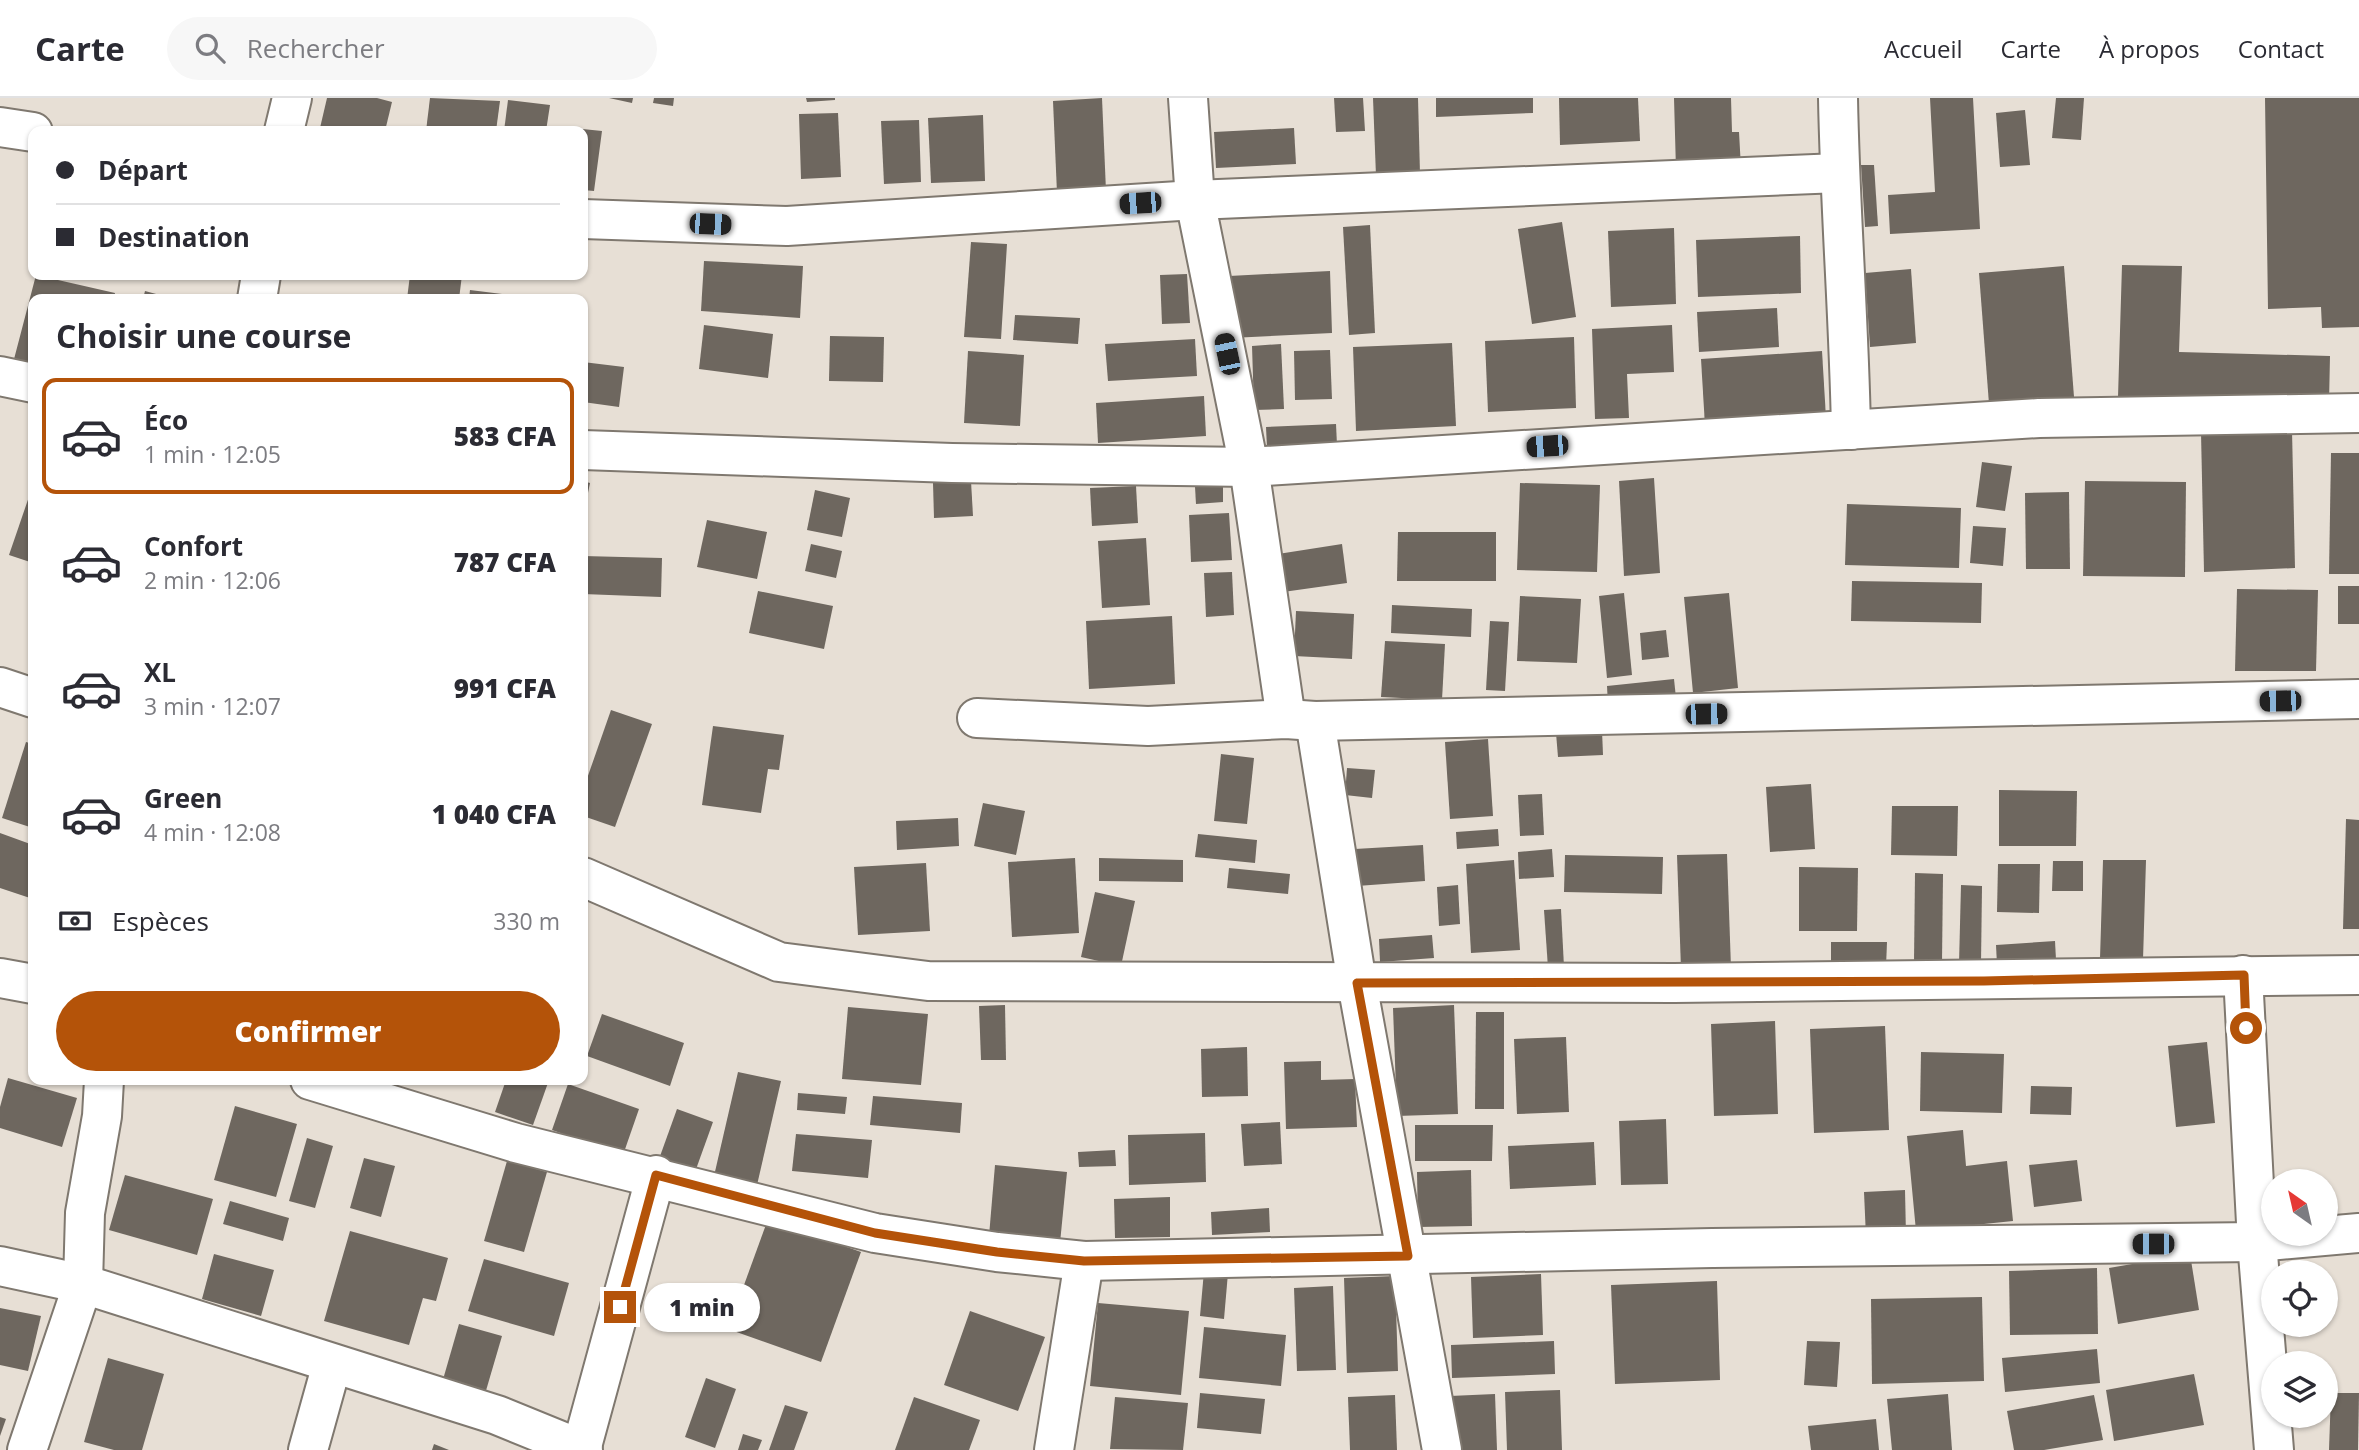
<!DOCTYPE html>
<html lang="fr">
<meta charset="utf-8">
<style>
:root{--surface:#fff;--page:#f7f7f7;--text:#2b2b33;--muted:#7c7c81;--line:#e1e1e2;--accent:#b45309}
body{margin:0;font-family:"Open Sans",sans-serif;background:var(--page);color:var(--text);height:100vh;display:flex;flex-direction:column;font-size:26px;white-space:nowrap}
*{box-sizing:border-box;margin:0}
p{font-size:23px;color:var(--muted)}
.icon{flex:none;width:38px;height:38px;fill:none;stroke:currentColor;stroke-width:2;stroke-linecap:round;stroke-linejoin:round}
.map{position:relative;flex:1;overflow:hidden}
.side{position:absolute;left:28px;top:196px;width:560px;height:791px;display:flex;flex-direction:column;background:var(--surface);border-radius:14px;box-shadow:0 2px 5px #0004}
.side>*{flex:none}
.hud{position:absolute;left:28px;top:28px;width:560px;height:154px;border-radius:14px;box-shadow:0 2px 5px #0004;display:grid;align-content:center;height:154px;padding:0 28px;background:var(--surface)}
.needle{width:46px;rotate:326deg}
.fabs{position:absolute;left:2261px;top:1071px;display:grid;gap:14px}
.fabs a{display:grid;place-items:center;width:77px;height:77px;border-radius:50%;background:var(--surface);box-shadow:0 2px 5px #0004;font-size:35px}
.end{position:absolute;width:32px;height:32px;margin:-16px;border:9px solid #b45309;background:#fff;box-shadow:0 0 0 4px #fff}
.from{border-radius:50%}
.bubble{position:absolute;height:49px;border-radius:24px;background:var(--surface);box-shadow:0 2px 5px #0004;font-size:23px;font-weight:800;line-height:49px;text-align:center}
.car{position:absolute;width:21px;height:42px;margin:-21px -10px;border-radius:9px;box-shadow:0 0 5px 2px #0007;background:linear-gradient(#222 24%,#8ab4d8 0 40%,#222 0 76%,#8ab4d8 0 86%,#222 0)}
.hud b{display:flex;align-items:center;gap:24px;height:66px;font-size:26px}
.hud b+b{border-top:2px solid var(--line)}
.hud i{width:18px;height:18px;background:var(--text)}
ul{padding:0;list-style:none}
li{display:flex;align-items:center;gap:21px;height:116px;margin:0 14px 10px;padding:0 14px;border:4px solid transparent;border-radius:14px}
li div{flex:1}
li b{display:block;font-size:26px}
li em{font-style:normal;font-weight:800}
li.current{border-color:var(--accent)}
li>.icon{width:63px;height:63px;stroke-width:1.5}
h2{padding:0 28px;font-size:32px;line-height:84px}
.pay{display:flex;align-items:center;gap:18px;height:77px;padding:0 28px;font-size:26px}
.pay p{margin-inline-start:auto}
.action{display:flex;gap:14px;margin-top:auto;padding:14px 28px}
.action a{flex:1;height:80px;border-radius:42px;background:var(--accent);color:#fff;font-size:28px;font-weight:800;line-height:80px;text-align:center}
header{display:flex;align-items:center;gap:42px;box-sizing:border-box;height:98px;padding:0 35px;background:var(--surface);border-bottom:2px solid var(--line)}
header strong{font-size:33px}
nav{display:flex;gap:38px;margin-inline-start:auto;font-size:24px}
.search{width:490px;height:63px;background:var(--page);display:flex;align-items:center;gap:18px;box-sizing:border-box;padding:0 24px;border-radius:38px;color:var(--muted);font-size:26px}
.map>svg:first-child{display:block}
.building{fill:#6e675f}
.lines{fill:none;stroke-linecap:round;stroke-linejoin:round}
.street-casing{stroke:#7f786f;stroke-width:42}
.street{stroke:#fff;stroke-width:38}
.route{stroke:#b45309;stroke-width:9}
</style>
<header>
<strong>Carte</strong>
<div class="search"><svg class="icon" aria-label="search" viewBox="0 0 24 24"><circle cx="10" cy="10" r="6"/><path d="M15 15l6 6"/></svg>Rechercher</div>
<nav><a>Accueil</a><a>Carte</a><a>À propos</a><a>Contact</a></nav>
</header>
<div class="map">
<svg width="2359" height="1352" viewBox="0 0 2359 1352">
<rect width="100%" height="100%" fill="#e7dfd5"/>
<g class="building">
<path d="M327 0H377L392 4 385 33 320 30Z"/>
<path d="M430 0 500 3 496 33H426Z"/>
<path d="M609 0H633L632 5Z"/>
<path d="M654 0H674L673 8 653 5Z"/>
<path d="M806 0H835V2L807 4Z"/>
<path d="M1102 0 1106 93 1057 95 1053 3Z"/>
<path d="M1334 0H1363L1365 33 1336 34Z"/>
<path d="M1373 0H1418L1420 76 1376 78Z"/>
<path d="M1436 0H1533V15L1436 19Z"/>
<path d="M1559 0H1638L1640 43 1560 47Z"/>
<path d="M1674 0H1731L1732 34H1739L1741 70 1676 72Z"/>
<path d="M1930 0H1973L1980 131 1890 136 1888 97 1935 94Z"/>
<path d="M2056 0H2084L2081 42 2052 40Z"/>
<path d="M2265 0H2359V229L2322 230 2321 209 2268 211Z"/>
<path d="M508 2 550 7 546 33H504Z"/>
<path d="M2025 12 2030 67 2000 69 1996 15Z"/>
<path d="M838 15 841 79 801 81 799 16Z"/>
<path d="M983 17 985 83 931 85 928 20Z"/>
<path d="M919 22 921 84 884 86 881 23Z"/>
<path d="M563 29 602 33 594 93 583 92V33H563Z"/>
<path d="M1294 30 1296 66 1216 70 1214 34Z"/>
<path d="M1861 67H1874L1878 128 1865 129Z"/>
<path d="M1562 124 1576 219 1532 226 1518 131Z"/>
<path d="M1370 127 1375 235 1349 237 1343 129Z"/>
<path d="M1674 130 1676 206 1611 209 1608 133Z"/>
<path d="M1800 138 1801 195 1698 199 1696 142Z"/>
<path d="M971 144 1007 146 1001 241 964 239Z"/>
<path d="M704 163 803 168 800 220 701 213Z"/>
<path d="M2122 167 2182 168 2179 254 2330 258 2329 305 2118 299Z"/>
<path d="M2064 168 2074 299 1989 306 1979 175Z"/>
<path d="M1911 171 1916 245 1870 249 1865 175Z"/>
<path d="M1330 173 1332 235 1231 240 1229 178Z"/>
<path d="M1187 176 1190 225 1162 226 1160 177Z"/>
<path d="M36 177 115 195 114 201H33V270L13 265Z"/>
<path d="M410 177H462L459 201H407Z"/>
<path d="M470 192 519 198V201H469Z"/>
<path d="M145 193 171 200V201H143Z"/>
<path d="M1777 210 1779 249 1699 254 1697 214Z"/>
<path d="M1015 217 1080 220 1078 246 1013 242Z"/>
<path d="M704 227 773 236 768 280 699 271Z"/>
<path d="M1672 227 1674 274 1627 276 1629 320 1595 321 1592 231Z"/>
<path d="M830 238 884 239 883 284 829 283Z"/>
<path d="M1574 239 1576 310 1488 314 1485 243Z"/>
<path d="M1195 241 1197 278 1108 283 1105 246Z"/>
<path d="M1452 245 1456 328 1356 333 1353 249Z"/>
<path d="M1281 246 1284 311 1254 312 1252 248Z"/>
<path d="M1330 252 1332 301 1295 302 1294 253Z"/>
<path d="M968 253 1024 257 1020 328 964 325Z"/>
<path d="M1822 253 1826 320 1705 328 1701 261Z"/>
<path d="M583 264 624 269 619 309 583 304Z"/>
<path d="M1204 298 1206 338 1098 345 1096 305Z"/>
<path d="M1336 326 1337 347 1267 350 1266 329Z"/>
<path d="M2292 332 2295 470 2204 474 2201 334Z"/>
<path d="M2331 355H2359V476H2329Z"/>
<path d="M1982 364 2012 368 2005 413 1976 409Z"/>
<path d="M1654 380 1660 475 1624 478 1619 383Z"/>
<path d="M583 383 590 385 584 415H583Z"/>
<path d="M971 383 973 418 934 420 933 385Z"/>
<path d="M2085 383 2186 384 2185 479 2083 478Z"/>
<path d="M1520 385 1600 387 1597 474 1517 472Z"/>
<path d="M33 387V465L9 457Z"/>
<path d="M1136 388 1138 425 1092 428 1090 390Z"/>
<path d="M1223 388V404L1196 406 1195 389Z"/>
<path d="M815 392 850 400 842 439 807 432Z"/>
<path d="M2069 394 2070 471H2026L2025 395Z"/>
<path d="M1847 406 1961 410 1959 470 1845 467Z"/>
<path d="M1229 415 1232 462 1191 464 1189 417Z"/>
<path d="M707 422 767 434 757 481 697 469Z"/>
<path d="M1973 428 2006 430 2003 468 1970 465Z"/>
<path d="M1398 434H1496V483H1397Z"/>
<path d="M1146 440 1150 507 1102 510 1098 443Z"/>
<path d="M811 446 842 453 836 480 805 473Z"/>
<path d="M1342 446 1347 485 1283 494 1278 456Z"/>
<path d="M583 458 662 460 661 499 583 496Z"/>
<path d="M1232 474 1234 517 1206 519 1204 475Z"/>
<path d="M1852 483 1982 485 1981 525 1851 523Z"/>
<rect x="2338" y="488" width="21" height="38"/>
<path d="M2237 491 2318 492 2316 573H2235Z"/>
<path d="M758 493 833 508 824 551 749 535Z"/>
<path d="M1624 495 1632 577 1607 580 1599 498Z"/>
<path d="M1729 495 1738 590 1693 595 1684 499Z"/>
<path d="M1520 498 1581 501 1577 565 1517 563Z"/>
<path d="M1392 507 1472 511 1471 539 1391 535Z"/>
<path d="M1296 513 1354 516 1352 561 1294 558Z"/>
<path d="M1172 518 1175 586 1089 591 1086 523Z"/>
<path d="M1490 523 1509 524 1505 593 1486 592Z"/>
<path d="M1666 532 1669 559 1642 562 1640 535Z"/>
<path d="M1385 543 1445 546 1442 602 1381 599Z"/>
<path d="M1674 581 1676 600 1608 607 1607 588Z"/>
<path d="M611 612 652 626 615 729 583 718V692Z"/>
<path d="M713 628 784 637 779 672 768 671 761 715 702 707Z"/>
<path d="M1602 632 1603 657 1558 659 1556 635Z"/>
<path d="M1488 641 1493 718 1450 721 1445 644Z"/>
<path d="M26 644 33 646V730L2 720Z"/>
<path d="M1221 656 1254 660 1247 726 1214 723Z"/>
<path d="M1347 670 1375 672 1372 700 1345 697Z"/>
<path d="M1811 686 1815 751 1770 754 1766 689Z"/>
<path d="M1999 692 2077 693 2076 748H1999Z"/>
<path d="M1542 696 1544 737 1520 738 1518 697Z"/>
<path d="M983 705 1025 713 1016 757 974 748Z"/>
<path d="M1892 708H1958L1957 758 1891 757Z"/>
<path d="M958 720 959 748 897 752 896 723Z"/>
<path d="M2346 721 2359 722V831H2343Z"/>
<path d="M1498 731 1499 748 1457 751 1456 734Z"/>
<path d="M0 735 33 747V801L0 790Z"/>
<path d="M1198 736 1257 742 1255 765 1195 759Z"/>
<path d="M1423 747 1425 783 1357 788 1355 751Z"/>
<path d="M1552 751 1554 779 1519 781 1518 754Z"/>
<path d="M1727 756 1731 870 1681 871 1677 757Z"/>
<path d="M1565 757 1663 759 1662 796 1564 794Z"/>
<path d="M1075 760 1079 835 1012 839 1008 764Z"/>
<path d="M1099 760 1183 762V784L1099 783Z"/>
<path d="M1514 762 1520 852 1471 855 1466 766Z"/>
<path d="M2103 762H2146L2143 862 2100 861Z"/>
<path d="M2053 763H2083V793H2052Z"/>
<path d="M926 765 930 833 858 837 854 769Z"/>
<path d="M1998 766H2040L2039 815 1997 814Z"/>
<path d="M1799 769 1858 770 1857 833H1799Z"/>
<path d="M1229 770 1290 776 1288 796 1227 790Z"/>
<path d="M1915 775 1943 776 1942 864H1914Z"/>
<path d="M1458 787 1460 826 1439 828 1437 789Z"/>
<path d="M1961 787 1982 788 1981 866H1959Z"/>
<path d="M1095 794 1135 803 1121 868 1081 859Z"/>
<path d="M1561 811 1564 869 1548 870 1544 812Z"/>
<path d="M1432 837 1434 860 1380 864 1379 841Z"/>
<path d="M2055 843 2056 862 1997 867 1996 847Z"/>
<path d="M1831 844H1887L1886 869H1831Z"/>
<path d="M1005 907 1006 962H981L979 908Z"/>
<path d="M1454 907 1458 1016 1397 1018 1393 910Z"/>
<path d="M848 909 928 916 921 987 842 981Z"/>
<path d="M1476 914H1504V1011H1475Z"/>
<path d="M602 916 684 945 670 988 587 958Z"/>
<path d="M1775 923 1778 1016 1714 1018 1711 926Z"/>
<path d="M1885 928 1889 1032 1814 1035 1810 931Z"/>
<path d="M1566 939 1569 1014 1517 1016 1514 941Z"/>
<path d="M2207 944 2215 1025 2176 1029 2168 948Z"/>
<path d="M1247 949 1248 998 1202 999 1201 951Z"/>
<path d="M1921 954 2004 956 2002 1015 1920 1013Z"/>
<path d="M1321 963V982L1355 981 1357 1029 1286 1031 1284 964Z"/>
<path d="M738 974 781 983 757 1087 714 1078Z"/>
<path d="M8 980 77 1000 62 1049 0 1030V1009Z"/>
<path d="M506 982H549L533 1027 495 1014Z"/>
<path d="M568 986 639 1011 623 1057 552 1032Z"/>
<path d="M2031 988 2072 989 2071 1017 2030 1016Z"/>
<path d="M798 995 847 999 845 1016 797 1012Z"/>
<path d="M873 998 962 1005 960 1035 870 1027Z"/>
<path d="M235 1008 297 1026 276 1099 214 1082Z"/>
<path d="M677 1011 713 1024 695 1074 659 1061Z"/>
<path d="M1666 1021 1668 1086 1621 1087 1619 1023Z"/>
<path d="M1280 1024 1282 1066 1244 1068 1241 1026Z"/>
<path d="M1415 1027H1493L1492 1063H1415Z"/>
<path d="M1963 1032 1966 1068 2007 1063 2013 1123 1916 1133 1907 1038Z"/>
<path d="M1205 1035 1206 1084 1129 1087 1128 1037Z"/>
<path d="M796 1036 872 1042 868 1080 792 1073Z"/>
<path d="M307 1040 333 1048 315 1110 289 1103Z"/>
<path d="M1594 1044 1596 1087 1510 1091 1508 1048Z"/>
<path d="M1115 1052 1116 1068 1079 1069 1078 1054Z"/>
<path d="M364 1060 395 1068 381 1119 350 1110Z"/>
<path d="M2077 1062 2082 1103 2034 1109 2029 1067Z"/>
<path d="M507 1063 547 1074 524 1154 484 1143Z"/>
<path d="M995 1067 1067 1074 1060 1145 989 1138Z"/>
<path d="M1471 1072 1472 1128 1418 1129 1417 1074Z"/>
<path d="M125 1077 213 1101 197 1157 109 1132Z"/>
<path d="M1905 1092 1906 1138 1866 1139 1864 1094Z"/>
<path d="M1170 1099V1139L1115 1140 1114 1101Z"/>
<path d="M230 1103 289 1120 283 1143 223 1126Z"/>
<path d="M1269 1110 1270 1134 1212 1137 1211 1114Z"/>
<path d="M768 1121 861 1154 821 1264 728 1231Z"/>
<path d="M350 1133 448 1160 436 1203 423 1200 409 1247 324 1223Z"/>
<path d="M214 1156 274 1172 261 1218 202 1201Z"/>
<path d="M2190 1156 2199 1212 2118 1226 2109 1170Z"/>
<path d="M484 1161 569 1185 554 1238 468 1213Z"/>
<path d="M2097 1170 2098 1236 2010 1237 2009 1173Z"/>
<path d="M1204 1173 1228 1175 1224 1221 1200 1218Z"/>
<path d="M1541 1176 1543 1237 1473 1240 1471 1179Z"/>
<path d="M1395 1178 1398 1273 1347 1275 1344 1180Z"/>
<path d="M1717 1183 1720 1282 1615 1286 1611 1187Z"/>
<path d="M1333 1188 1336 1272 1297 1273 1294 1190Z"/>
<path d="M1982 1199 1984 1283 1872 1286 1871 1201Z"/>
<path d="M1098 1205 1189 1213 1181 1297 1090 1288Z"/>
<path d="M0 1210 41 1218 28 1273 0 1267Z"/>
<path d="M970 1213 1045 1239 1018 1313 944 1287Z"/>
<path d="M459 1226 502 1238 485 1296 442 1285Z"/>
<path d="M1204 1229 1286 1237 1281 1288 1199 1280Z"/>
<path d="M1554 1243 1555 1276 1452 1280 1451 1247Z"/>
<path d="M1807 1243 1840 1244 1837 1289 1804 1287Z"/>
<path d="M2097 1251 2100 1285 2005 1294 2002 1260Z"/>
<path d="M108 1260 164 1276 142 1352H114L84 1344Z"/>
<path d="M2194 1276 2204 1327 2114 1343 2106 1292Z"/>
<path d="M706 1280 736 1291 715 1350 685 1339Z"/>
<path d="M1560 1292 1562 1352H1507L1505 1294Z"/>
<path d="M1200 1295 1265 1301 1261 1336 1197 1330Z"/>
<path d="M2331 1295H2359L2358 1352H2329Z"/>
<path d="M1495 1296 1497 1352H1452L1450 1298Z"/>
<path d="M1948 1296 1952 1352H1892L1887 1301Z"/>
<path d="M1395 1297 1397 1352H1350L1348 1299Z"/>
<path d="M2094 1297 2103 1342 2044 1352H2014L2007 1313Z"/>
<path d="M914 1299 980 1322 969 1352H895Z"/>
<path d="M1115 1299 1188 1305 1183 1352 1110 1351Z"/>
<path d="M785 1307 808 1314 794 1352H769Z"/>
<path d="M2283 1318H2319V1322L2283 1321Z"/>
<path d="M0 1319 6 1321 0 1338Z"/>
<path d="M1876 1321 1879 1352H1811L1808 1328Z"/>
<path d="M743 1336 762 1342 758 1352H738Z"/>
<path d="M434 1346 449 1352H432Z"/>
</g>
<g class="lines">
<defs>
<g id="street">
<path d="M1188 0 1195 102 1249 369 1286 621"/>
<path d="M1838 0C1840 111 1849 221 1851 332"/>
<path d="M0 29 33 34"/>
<path d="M284 33 292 0"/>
<path d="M583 121 787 128 1195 102 1839 75"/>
<path d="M257 201 261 177"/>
<path d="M0 278 33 285"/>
<path d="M583 352 952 365 1249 369 2039 320 2359 315"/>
<path d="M0 589 33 600"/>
<path d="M977 620 1148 628 1286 621 1315 623 2359 601"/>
<path d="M1315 623 1357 885 1442 1352"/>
<path d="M583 779 779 864 928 883 1674 885 2359 877"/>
<path d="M2243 877 2257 1144 2274 1352"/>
<path d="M0 880 33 886"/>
<path d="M310 982 516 1045 875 1135 997 1154 1084 1163 1712 1150 2257 1144 2359 1135"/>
<path d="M0 1168 83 1186 497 1317 583 1352"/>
<path d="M27 1352 83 1186 85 1115 102 1018 104 982"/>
<path d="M308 1352 332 1266"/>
<path d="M581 1352 656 1077"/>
<path d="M1054 1352 1084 1163"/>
</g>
</defs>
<use href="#street" class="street-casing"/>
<use href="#street" class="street"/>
</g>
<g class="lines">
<path class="route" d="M620 1209 656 1077 875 1135 997 1154 1084 1163 1408 1158 1357 885 1984 883 2244 877 2246 930"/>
</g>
</svg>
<div class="fabs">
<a><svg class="needle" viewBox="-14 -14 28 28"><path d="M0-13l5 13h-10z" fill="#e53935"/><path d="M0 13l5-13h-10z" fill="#7c7c81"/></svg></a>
<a><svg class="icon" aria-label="locate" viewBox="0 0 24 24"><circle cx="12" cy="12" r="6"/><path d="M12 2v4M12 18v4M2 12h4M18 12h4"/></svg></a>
<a><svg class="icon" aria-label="layers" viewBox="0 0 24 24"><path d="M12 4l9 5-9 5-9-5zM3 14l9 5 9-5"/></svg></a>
</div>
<i class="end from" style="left:2246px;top:930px"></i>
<i class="end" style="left:620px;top:1209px"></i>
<div class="bubble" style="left:644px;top:1185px;width:116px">1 min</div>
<i class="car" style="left:1140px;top:105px;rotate:266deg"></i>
<i class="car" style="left:710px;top:126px;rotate:92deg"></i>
<i class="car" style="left:1227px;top:256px;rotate:348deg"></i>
<i class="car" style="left:1547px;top:348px;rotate:266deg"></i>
<i class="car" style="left:2280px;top:603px;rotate:269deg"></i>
<i class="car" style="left:1706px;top:616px;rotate:89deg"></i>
<i class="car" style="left:2153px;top:1146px;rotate:270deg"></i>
<div class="hud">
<b><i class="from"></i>Départ</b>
<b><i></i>Destination</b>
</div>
<section class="side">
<h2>Choisir une course</h2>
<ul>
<li class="current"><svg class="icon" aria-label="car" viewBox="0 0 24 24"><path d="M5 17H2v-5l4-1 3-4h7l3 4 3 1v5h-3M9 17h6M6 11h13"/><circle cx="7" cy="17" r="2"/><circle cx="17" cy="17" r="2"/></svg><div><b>Éco</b><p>1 min · 12:05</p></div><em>583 CFA</em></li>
<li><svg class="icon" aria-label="car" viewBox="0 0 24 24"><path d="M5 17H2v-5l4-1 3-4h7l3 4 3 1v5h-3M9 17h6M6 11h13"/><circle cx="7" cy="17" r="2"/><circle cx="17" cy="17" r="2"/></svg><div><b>Confort</b><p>2 min · 12:06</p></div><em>787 CFA</em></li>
<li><svg class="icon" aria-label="car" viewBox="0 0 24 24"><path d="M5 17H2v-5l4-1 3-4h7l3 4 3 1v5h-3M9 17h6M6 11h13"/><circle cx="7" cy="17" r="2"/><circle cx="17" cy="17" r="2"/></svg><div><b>XL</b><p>3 min · 12:07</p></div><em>991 CFA</em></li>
<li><svg class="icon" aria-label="car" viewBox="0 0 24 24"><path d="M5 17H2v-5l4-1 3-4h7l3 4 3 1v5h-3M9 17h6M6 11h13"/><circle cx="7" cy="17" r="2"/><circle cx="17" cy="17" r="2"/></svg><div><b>Green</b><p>4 min · 12:08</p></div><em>1 040 CFA</em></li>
</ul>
<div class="pay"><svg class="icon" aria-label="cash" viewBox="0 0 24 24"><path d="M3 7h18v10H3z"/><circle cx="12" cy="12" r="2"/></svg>Espèces<p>330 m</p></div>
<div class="action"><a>Confirmer</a></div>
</section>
</div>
